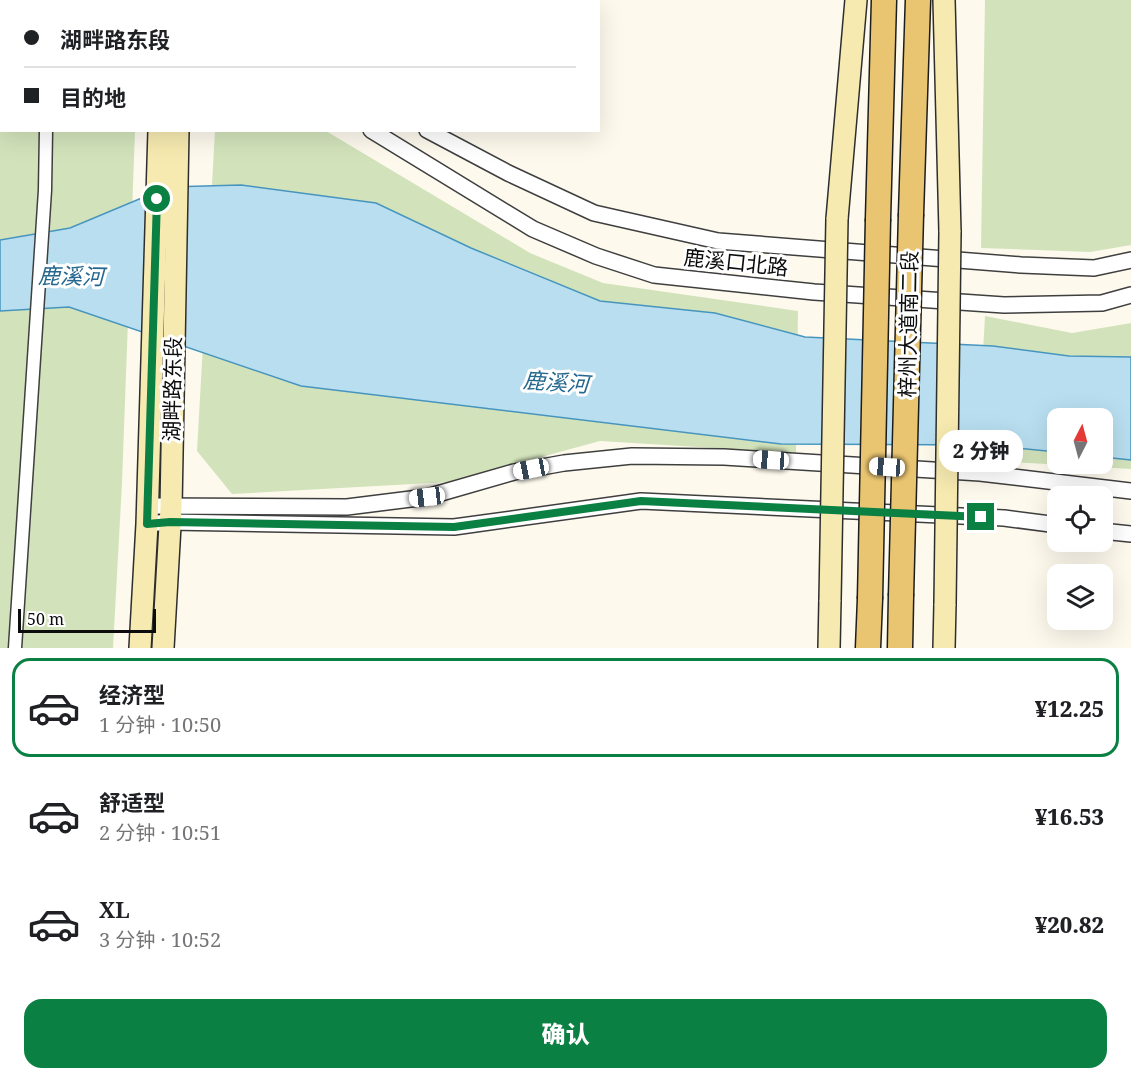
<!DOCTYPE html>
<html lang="zh">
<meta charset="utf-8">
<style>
:root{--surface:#fff;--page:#f2f2f2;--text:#202124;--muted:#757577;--line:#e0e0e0;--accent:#0b8043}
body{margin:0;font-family:"Noto Serif","Noto Sans SC",serif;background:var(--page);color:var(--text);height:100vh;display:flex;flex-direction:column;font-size:22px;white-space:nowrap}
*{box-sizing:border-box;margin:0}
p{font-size:20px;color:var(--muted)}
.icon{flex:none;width:33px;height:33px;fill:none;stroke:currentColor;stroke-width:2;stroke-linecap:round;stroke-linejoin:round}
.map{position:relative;height:648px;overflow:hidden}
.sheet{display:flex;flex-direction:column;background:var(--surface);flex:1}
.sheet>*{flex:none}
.banner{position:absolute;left:0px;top:0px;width:600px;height:132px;box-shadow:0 6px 24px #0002;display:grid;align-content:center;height:132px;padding:0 24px;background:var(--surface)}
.needle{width:39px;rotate:6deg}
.controls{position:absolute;left:1047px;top:408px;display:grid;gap:12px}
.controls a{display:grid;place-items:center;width:66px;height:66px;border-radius:12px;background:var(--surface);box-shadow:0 6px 24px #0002;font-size:30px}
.scale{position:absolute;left:18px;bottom:15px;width:138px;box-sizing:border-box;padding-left:6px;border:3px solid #0c0c0c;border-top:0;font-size:16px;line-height:21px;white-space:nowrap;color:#0c0c0c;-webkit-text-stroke:4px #fff;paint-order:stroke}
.end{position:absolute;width:27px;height:27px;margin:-14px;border:8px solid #0b8043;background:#fff;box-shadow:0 0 0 3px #fff}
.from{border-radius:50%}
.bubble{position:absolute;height:42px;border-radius:18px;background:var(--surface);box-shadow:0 6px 24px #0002;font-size:20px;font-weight:800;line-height:42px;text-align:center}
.car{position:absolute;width:18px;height:36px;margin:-18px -9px;border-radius:8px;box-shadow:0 0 4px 2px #0007;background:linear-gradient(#fff 24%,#345 0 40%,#fff 0 76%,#345 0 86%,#fff 0)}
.banner b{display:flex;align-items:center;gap:21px;height:57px;font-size:22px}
.banner b+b{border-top:2px solid var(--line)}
.banner i{width:15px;height:15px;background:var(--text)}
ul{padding:10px 0 0;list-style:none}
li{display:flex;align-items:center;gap:18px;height:99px;margin:0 12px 9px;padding:0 12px;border:3px solid transparent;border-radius:18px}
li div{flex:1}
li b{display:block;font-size:22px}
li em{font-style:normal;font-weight:800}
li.selected{border-color:var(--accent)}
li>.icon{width:54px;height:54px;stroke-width:1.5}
.primary-button{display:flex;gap:12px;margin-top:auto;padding:12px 24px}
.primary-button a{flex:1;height:69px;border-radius:18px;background:var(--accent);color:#fff;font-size:24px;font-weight:800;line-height:69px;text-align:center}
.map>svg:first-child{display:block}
.green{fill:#d2e3bb;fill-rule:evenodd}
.water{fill:#b8deef;stroke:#4795be;stroke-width:1.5}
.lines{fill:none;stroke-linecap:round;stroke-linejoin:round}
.pedestrian-casing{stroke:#3f3f3f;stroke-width:15}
.minor-casing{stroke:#3f3f3f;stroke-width:18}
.secondary-casing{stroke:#2e2e2e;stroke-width:24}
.primary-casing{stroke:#1d1d1d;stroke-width:27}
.pedestrian{stroke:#fff;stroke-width:12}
.minor{stroke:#fff;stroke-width:15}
.secondary{stroke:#f6eab0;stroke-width:21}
.primary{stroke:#e9c571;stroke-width:24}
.secondary-bridge-casing{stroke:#2e2e2e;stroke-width:24;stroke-linecap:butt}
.primary-bridge-casing{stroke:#1d1d1d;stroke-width:27;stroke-linecap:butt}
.secondary-bridge{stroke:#f6eab0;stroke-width:21}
.primary-bridge{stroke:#e9c571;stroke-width:24}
.route{stroke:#0b8043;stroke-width:8}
.labels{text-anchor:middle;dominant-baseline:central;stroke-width:6;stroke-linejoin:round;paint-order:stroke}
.street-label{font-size:21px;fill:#0c0c0c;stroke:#fff}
.water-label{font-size:22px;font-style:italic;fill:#24678f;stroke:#fff}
</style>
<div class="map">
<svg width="1131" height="648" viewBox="0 0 1131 648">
<rect width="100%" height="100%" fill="#fdf9ed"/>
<g class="green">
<path d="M0 0H140L2 2V130L135 131 122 483 113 648H0Z"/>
<path d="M985 0H1131V245L1090 252 981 248Z"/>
<path d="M215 131H326L530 253 603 283 798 311 796 453 600 441 449 482 232 494 197 451Z"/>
<path d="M985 316 1072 333 1131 323V469L977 460ZM1058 418H1102V464H1058Z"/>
</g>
<path class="water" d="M241 185 376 203 471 248 600 301 715 313 805 337 993 346 1069 356 1131 357V460L1103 457 1102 418H1058L1057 452 986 445 781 444 301 386 69 307 0 311V240L70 228 168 187Z"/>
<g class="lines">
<defs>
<g id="pedestrian">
<path d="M0 46 2 47"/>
<path d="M15 648 45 190 46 130"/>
</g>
<g id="minor">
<path d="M371 130 533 229 596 256 654 275 814 292 1004 305 1102 303 1131 295"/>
<path d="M427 130 508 173 594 213 718 241 1021 265 1094 268 1131 260"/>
<path d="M147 506 347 507 427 497 514 472 564 463 632 456 724 457 980 473 1131 491"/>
<path d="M147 524 169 522 454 527 641 501 1004 518 1058 525"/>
<path d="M1102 531 1131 534"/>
</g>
<g id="secondary">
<path d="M944 0 950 232"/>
<path d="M164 2V0"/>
<path d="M185 2V0"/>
<path d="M837 219 856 0"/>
<path d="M140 648 147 524 159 130"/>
<path d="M163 648 171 508 178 130"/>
<path d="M829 648 830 600"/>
<path d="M944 648 945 604"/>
</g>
<g id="primary">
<path d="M911 214 918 0"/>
<path d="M878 219 884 0"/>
<path d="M868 648 870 599"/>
<path d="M900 648 901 596"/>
</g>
</defs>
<use href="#pedestrian" class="pedestrian-casing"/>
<use href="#minor" class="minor-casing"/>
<use href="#secondary" class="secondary-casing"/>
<use href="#primary" class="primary-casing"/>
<use href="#pedestrian" class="pedestrian"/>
<use href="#minor" class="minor"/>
<use href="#secondary" class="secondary"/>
<use href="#primary" class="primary"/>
<defs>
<g id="secondary-bridge">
<path d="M830 600 837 219"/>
<path d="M945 604 950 232"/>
</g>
<g id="primary-bridge">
<path d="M901 596 911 214"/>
<path d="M870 599 878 219"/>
</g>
</defs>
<use href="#secondary-bridge" class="secondary-bridge-casing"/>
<use href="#primary-bridge" class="primary-bridge-casing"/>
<use href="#secondary-bridge" class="secondary-bridge"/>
<use href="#primary-bridge" class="primary-bridge"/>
</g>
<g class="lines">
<path class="route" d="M157 199 147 524 170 522 454 527 641 501 981 517"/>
</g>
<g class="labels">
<g class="street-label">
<text transform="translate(736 262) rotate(6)">鹿溪口北路</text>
<text transform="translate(908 324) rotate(-89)">梓州大道南二段</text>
<text transform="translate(172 389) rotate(-89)">湖畔路东段</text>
</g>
<g class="water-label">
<text transform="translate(71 275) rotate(1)">鹿溪河</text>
<text transform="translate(556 381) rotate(4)">鹿溪河</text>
</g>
</g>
</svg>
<div class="controls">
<a><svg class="needle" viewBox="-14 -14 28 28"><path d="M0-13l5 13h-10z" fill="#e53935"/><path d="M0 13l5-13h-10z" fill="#757577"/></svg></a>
<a><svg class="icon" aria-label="locate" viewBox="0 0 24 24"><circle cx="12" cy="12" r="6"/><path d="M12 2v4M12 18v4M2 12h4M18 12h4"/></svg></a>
<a><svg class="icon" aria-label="layers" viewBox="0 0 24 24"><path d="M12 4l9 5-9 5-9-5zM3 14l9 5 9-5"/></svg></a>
</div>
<div class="scale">50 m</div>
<i class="end from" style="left:157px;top:199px"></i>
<i class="end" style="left:981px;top:517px"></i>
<div class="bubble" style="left:939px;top:430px;width:84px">2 分钟</div>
<i class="car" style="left:771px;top:460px;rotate:274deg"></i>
<i class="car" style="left:887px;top:467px;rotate:274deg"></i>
<i class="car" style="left:531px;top:469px;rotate:259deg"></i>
<i class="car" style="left:427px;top:497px;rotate:263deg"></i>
<div class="banner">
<b><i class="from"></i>湖畔路东段</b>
<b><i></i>目的地</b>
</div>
</div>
<section class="sheet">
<ul>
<li class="selected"><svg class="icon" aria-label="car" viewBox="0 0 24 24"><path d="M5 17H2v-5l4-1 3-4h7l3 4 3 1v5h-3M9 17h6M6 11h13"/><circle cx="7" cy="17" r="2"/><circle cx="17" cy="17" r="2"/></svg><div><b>经济型</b><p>1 分钟 · 10:50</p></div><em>¥12.25</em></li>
<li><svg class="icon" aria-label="car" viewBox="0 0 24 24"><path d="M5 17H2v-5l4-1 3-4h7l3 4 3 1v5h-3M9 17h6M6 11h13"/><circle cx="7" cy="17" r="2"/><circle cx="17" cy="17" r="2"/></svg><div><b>舒适型</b><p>2 分钟 · 10:51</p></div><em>¥16.53</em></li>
<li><svg class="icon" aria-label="car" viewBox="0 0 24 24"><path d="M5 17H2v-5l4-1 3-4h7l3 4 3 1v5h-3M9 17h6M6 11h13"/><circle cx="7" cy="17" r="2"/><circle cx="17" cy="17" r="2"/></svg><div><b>XL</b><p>3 分钟 · 10:52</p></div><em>¥20.82</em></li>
</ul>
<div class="primary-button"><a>确认</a></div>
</section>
